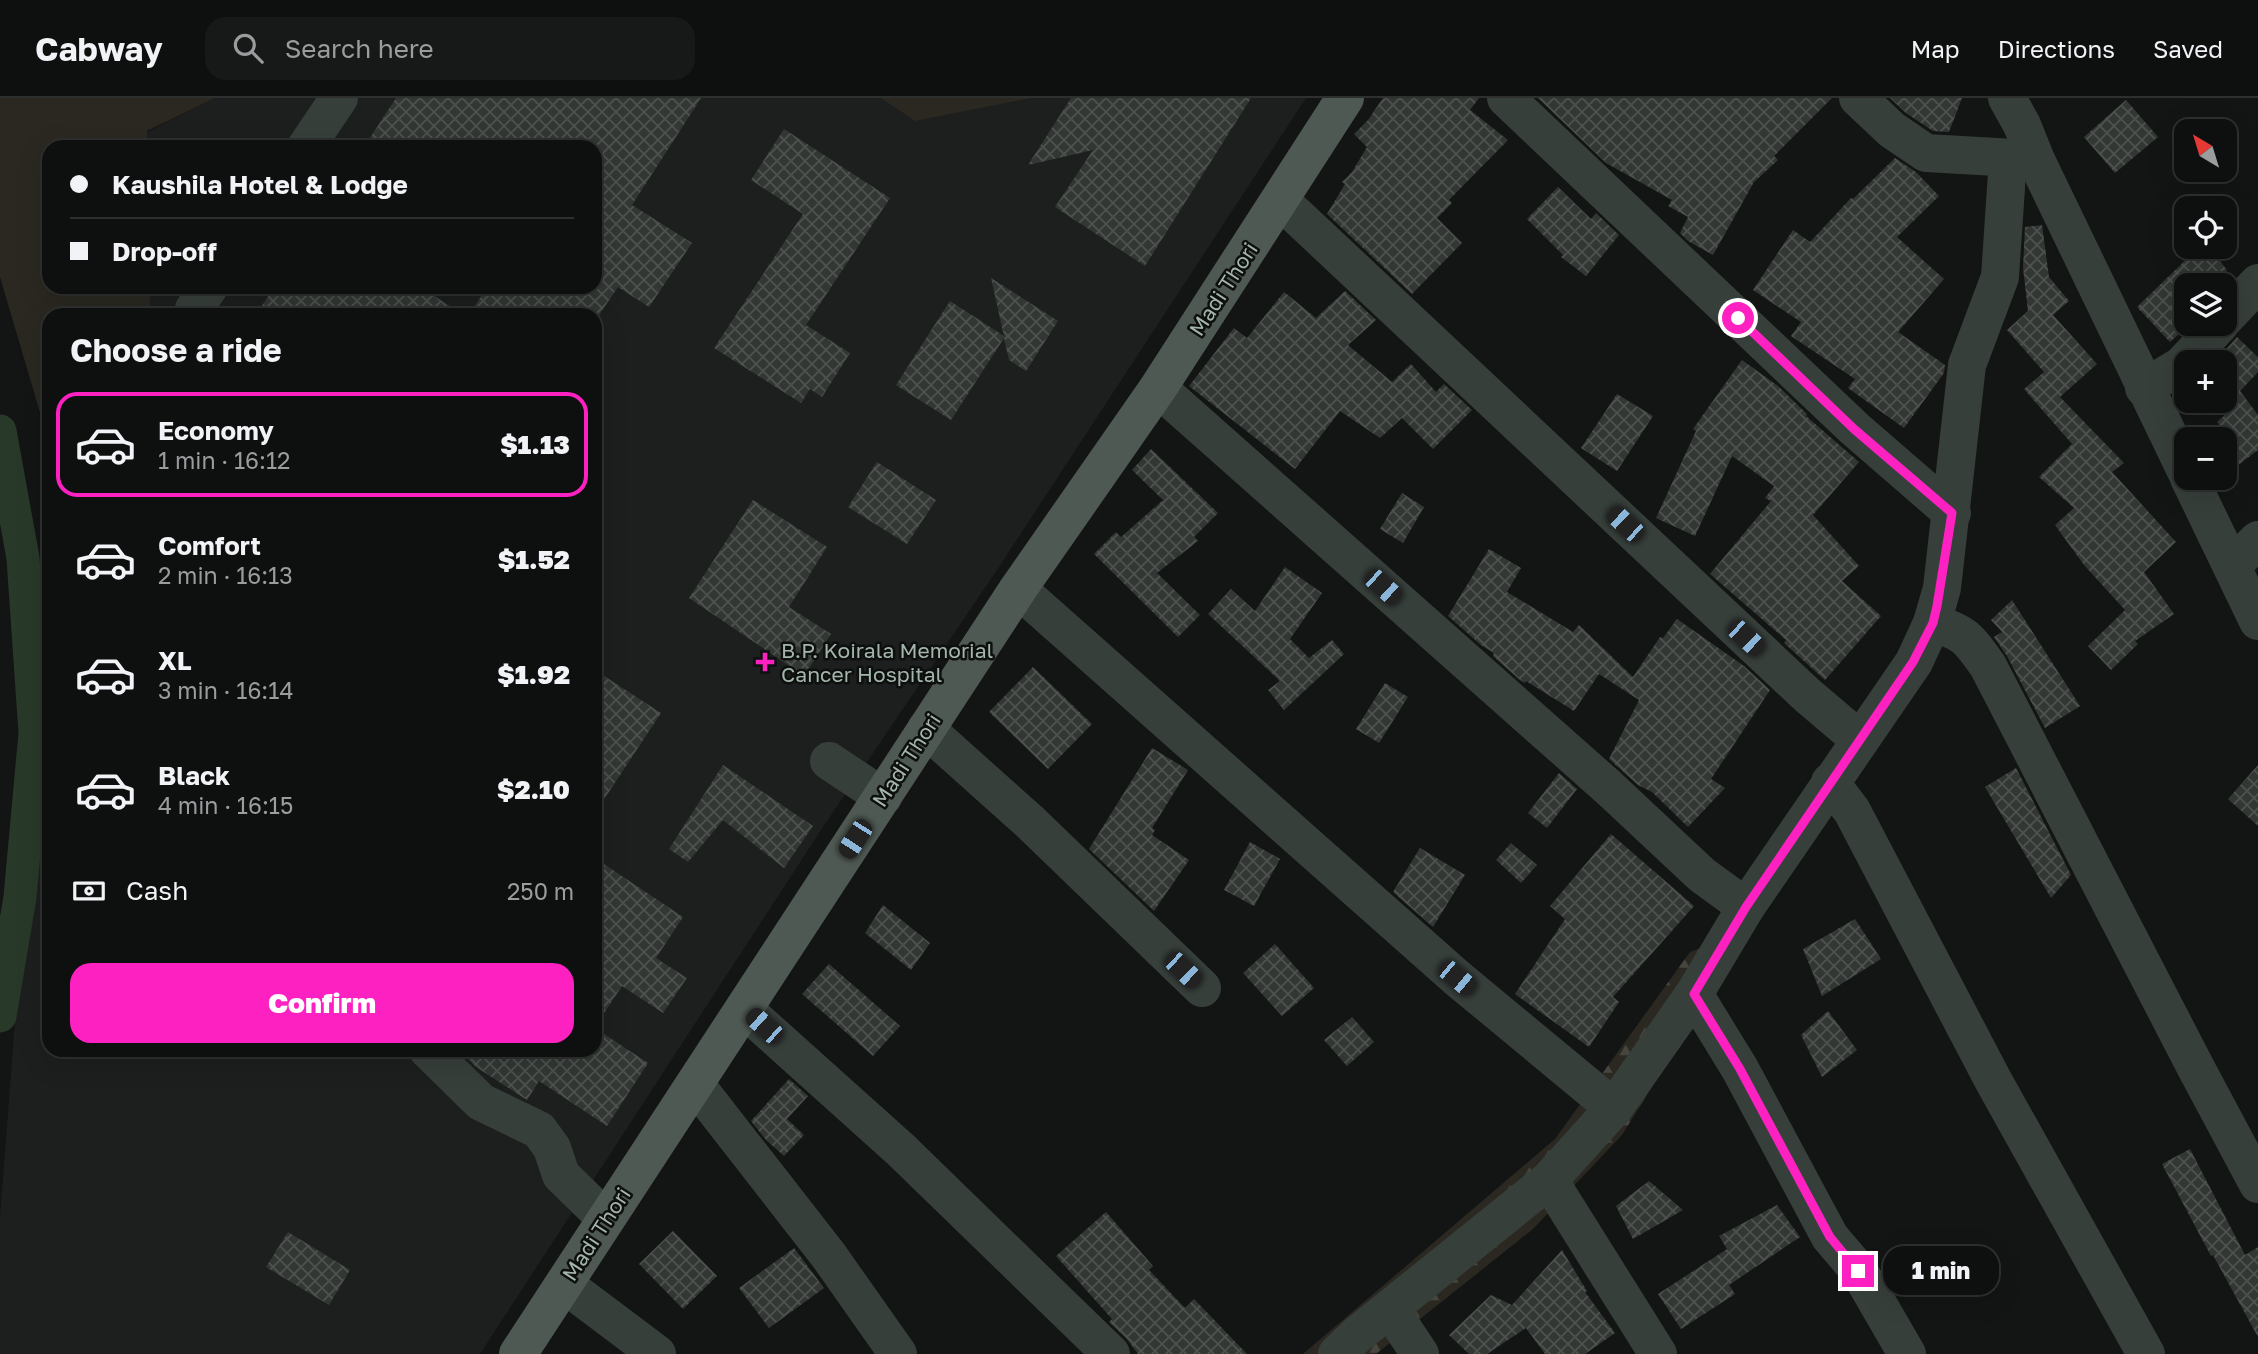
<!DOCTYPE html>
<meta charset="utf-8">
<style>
:root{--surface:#0e0f0f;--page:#171818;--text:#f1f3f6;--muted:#9b9c9e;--line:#2e2f2f;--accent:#fe21c2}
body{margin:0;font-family:"Golos Text",sans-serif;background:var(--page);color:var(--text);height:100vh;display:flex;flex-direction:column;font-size:26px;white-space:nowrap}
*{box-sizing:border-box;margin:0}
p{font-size:23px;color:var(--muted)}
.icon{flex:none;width:38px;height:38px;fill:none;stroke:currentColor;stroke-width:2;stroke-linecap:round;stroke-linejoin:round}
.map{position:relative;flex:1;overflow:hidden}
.drawer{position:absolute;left:42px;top:210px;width:560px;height:749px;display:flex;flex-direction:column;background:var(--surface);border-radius:21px;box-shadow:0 7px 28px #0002,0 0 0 2px var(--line)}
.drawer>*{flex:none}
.top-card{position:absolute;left:42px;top:42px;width:560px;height:154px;border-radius:21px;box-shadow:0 7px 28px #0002,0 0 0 2px var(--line);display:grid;align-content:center;height:154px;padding:0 28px;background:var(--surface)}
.needle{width:46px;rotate:322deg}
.tools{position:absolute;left:2174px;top:21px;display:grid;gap:14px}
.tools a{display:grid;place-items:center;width:63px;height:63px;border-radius:14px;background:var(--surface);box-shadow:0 7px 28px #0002,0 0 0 2px var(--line);font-size:35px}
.end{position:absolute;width:32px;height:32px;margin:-16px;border:9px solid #fe21c2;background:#fff;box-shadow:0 0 0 4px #fff}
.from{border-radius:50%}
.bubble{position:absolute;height:49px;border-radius:21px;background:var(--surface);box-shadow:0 7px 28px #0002,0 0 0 2px var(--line);font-size:23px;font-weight:800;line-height:49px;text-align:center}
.car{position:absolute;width:21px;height:42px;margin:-21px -10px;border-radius:9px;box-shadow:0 0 5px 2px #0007;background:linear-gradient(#222 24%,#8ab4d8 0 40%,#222 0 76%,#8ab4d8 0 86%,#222 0)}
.top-card b{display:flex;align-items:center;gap:24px;height:66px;font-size:26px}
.top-card b+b{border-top:2px solid var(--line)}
.top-card i{width:18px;height:18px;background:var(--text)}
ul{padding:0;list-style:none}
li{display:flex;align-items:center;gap:21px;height:105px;margin:0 14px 10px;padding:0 14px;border:4px solid transparent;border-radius:21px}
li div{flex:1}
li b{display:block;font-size:26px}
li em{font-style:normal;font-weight:800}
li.selected{border-color:var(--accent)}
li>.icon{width:63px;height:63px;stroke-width:1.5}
h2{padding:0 28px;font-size:32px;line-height:84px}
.pay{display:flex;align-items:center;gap:18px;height:77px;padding:0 28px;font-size:26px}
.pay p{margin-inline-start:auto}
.action{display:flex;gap:14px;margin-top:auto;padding:14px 28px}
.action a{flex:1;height:80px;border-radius:21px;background:var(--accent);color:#fff;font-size:28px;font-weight:800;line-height:80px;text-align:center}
header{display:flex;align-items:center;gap:42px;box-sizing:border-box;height:98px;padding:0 35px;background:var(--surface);border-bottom:2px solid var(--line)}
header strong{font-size:33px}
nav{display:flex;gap:38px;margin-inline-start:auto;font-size:24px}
.search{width:490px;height:63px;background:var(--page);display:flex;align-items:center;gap:18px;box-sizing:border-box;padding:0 24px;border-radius:21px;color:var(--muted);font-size:26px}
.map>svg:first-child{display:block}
.built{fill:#1c1f1d}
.green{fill:#2a2821}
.forest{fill:url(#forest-firs)}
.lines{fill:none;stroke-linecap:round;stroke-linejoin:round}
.canal{stroke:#283929;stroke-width:33}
.building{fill:url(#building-cross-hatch)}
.minor{stroke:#373f3b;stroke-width:38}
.major{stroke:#4f5953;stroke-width:38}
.route{stroke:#fe21c2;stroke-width:9}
.poi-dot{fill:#fe21c2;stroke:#0e0f0f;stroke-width:2.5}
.labels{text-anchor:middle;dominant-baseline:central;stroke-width:5;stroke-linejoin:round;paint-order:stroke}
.street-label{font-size:21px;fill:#a3b6a9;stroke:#0e0f0f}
.poi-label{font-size:21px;fill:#a3b6a9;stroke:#0e0f0f;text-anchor:start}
</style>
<header>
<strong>Cabway</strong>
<div class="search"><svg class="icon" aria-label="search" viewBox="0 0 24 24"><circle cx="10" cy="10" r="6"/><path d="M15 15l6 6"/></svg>Search here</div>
<nav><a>Map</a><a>Directions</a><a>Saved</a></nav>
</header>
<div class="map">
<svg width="2258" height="1256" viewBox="0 0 2258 1256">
<defs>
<pattern id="forest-firs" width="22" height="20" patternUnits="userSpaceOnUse" patternTransform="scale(1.75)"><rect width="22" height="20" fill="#2a2821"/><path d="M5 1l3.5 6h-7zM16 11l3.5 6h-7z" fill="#46453e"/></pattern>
<pattern id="building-cross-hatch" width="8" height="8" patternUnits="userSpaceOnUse" patternTransform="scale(1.75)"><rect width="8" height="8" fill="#323734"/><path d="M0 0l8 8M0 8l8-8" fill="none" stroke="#4d524f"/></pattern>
</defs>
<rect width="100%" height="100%" fill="#131414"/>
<path class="built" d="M215 0H1306L997 472 823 729 480 1256H0V1119L18 884 49 657V952H595V217H150V189H595V49H147V34Z"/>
<g class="green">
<path d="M0 0H215L147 33V49H49V189H150V217H49V345L0 179Z"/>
<path d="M881 0H1031L915 23Z"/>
</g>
<path class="forest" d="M1748 835 1622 1037 1533 1131 1376 1256H1303L1555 1041 1690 854Z"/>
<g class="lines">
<path class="canal" d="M0 333 23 460 35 635 20 799 0 918"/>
</g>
<g class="building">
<path d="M396 0H701L632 107 692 145 649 209 618 189 595 223V217H469L487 189H595V49H364Z"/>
<path d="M1071 0H1251L1145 168 1055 109 1093 52 1028 67Z"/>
<path d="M1383 0H1479L1470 12 1508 42 1449 102 1452 105 1437 120 1462 145 1412 196 1327 116 1345 86 1342 84 1352 74 1367 49 1354 36 1368 22Z"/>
<path d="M1538 0H1832L1774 58 1778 62 1754 84 1713 157 1688 143 1680 135 1688 119 1668 108 1672 102 1606 65Z"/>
<path d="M1890 0H1962L1949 34 1933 33 1906 15Z"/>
<path d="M2126 2 2158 39 2115 75 2084 39Z"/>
<path d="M784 31 890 100 806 227 850 255 822 299 810 291 801 305 714 250 803 116 751 82Z"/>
<path d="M1895 60 1916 74 1939 98 1897 139 1944 181 1898 234 1945 267 1944 275 1904 330 1848 290 1855 281 1791 238 1801 224 1753 192 1793 132 1810 144 1851 100 1853 101Z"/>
<path d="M1558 89 1591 121 1596 115 1619 137 1586 178 1561 159 1563 157 1527 121Z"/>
<path d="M2042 127 2049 179 2069 203 2053 217 2097 266 2060 299 2124 365 2112 374 2176 444 2144 474 2174 516 2135 543 2138 546 2111 572 2088 548 2125 512 2084 467 2055 427 2074 410 2039 379 2072 346 2024 291 2044 274 2007 232 2028 213 2023 170 2025 129Z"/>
<path d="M2199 149H2209L2227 172 2207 187H2185L2186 226H2190L2170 244 2137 209Z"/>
<path d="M991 180 1058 223 1026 273 1009 262 1004 240 951 322 896 287 950 203 1004 238Z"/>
<path d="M274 189H421L463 217H256Z"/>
<path d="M1345 193 1376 222 1348 247 1392 284 1411 266 1436 294 1444 286 1472 312 1433 351 1402 320 1380 340 1340 313 1295 371 1189 288 1234 230 1247 240 1284 194 1316 220Z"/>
<path d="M2237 239 2258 259V274L2240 293 2258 317V352L2224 378V341H2221L2227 336 2217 324 2224 318V264H2215Z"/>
<path d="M1742 262 1778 288 1807 316 1806 318 1859 364 1813 417 1859 468 1842 483 1881 518 1825 582 1784 545 1786 542 1710 476 1771 403 1765 400 1774 388 1732 358 1695 438 1656 420 1696 333 1693 331Z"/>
<path d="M1617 296 1653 318 1617 373 1581 350Z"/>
<path d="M1151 351 1218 415 1194 439 1198 443 1157 475 1200 517 1178 539 1094 456 1116 434 1121 439 1163 402 1132 372Z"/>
<path d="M877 364 936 402 907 446 848 409Z"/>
<path d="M1402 395 1424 409 1403 445 1380 431Z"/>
<path d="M753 402 827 449 789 509 831 536 804 578 689 500Z"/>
<path d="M1489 451 1521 470 1507 494 1573 534 1579 527 1633 579 1660 539 1663 540 1677 521 1744 568 1770 592 1711 681 1725 690 1688 729 1652 694 1638 687 1609 661 1639 602 1599 576 1574 613 1526 583 1525 585 1520 582 1493 558 1494 555 1481 547 1448 518Z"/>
<path d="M1285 469 1322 495 1290 541 1309 560 1332 542 1344 556 1284 612 1268 592 1280 583 1208 516 1231 491 1255 513Z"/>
<path d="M2012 502 2080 608 2045 630 2007 558 1994 539 2002 534 1991 522Z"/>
<path d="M1033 569 1092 626 1048 671 989 614Z"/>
<path d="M595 572 661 615 595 715Z"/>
<path d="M1385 585 1408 599 1379 645 1356 631Z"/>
<path d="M1152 650 1188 672 1152 730 1155 732 1152 737 1189 762 1154 813 1089 751Z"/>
<path d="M723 667 813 728 784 770 723 722 688 764 669 751Z"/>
<path d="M2258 667V728L2228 701Z"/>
<path d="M2016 670 2071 777 2051 800 1985 689Z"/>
<path d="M1559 675 1577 691 1547 730 1528 715Z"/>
<path d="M1611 736 1694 808 1613 899 1619 904 1589 949 1515 896 1565 821 1550 808Z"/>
<path d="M1250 744 1280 761 1254 808 1224 792Z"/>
<path d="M1511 745 1537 767 1521 785 1496 762Z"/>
<path d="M1420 750 1465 777 1433 829 1393 794Z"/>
<path d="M595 760 683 819 656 860 687 880 663 915 622 888 595 929Z"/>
<path d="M883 807 930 845 911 872 865 835Z"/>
<path d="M1855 821 1881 861 1822 898 1803 851Z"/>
<path d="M1275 846 1314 890 1282 918 1243 875Z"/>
<path d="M829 866 900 928 873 958 802 896Z"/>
<path d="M1828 913 1857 952 1822 979 1801 937Z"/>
<path d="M1352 919 1374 944 1347 968 1324 942Z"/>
<path d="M595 930 648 965 607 1028 539 983 527 1002 476 969 459 952H595Z"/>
<path d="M789 981 808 998 787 1021 804 1037 784 1058 766 1042 751 1023Z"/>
<path d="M2190 1051 2245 1157 2258 1149V1239L2213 1157 2211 1158 2162 1066Z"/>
<path d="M1649 1083 1683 1112 1633 1141 1616 1108Z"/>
<path d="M1777 1107 1800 1139 1729 1187 1735 1196 1681 1231 1658 1196 1727 1151 1719 1138Z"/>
<path d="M1106 1114 1153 1168 1149 1172 1185 1210 1194 1201 1247 1256H1138L1126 1240 1109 1224 1112 1221 1056 1158Z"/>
<path d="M673 1133 717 1178 683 1211 639 1166Z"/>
<path d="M288 1134 350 1172 329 1207 266 1169Z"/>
<path d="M794 1150 824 1190 769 1230 739 1190Z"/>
<path d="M1562 1152 1587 1193 1585 1194 1615 1235 1585 1256H1545L1526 1230 1487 1256H1469L1449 1237 1491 1197 1512 1207Z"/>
</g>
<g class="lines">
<g class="minor">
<path d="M1506 0 1855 331 1952 415"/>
<path d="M1858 0 1892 32 1926 55 2032 61"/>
<path d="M2007 0 2022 27 2036 62 2186 373"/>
<path d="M306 49 339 0"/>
<path d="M1281 103 1807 597 1860 642"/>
<path d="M197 217 194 211 209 189"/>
<path d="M2224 221 2258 185"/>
<path d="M1158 290 1608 689 1702 777 1746 809"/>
<path d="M2144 290 2182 267 2220 226"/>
<path d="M2189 380 2258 523"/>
<path d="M2232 468 2258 442"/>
<path d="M1018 491 1457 880 1614 1010"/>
<path d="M1932 525C1965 534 1969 541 1988 568L2196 970 2258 1086"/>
<path d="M926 631 1030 724 1202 890"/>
<path d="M829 663 883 699"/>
<path d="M1830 684 1852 713 1993 982 2146 1256"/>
<path d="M1694 896 1740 971 1830 1139 1859 1173 1907 1256"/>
<path d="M744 911 901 1052 1111 1256"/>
<path d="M428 952 481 1004 539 1032 552 1050 561 1077 606 1121"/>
<path d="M695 986 829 1158 898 1256"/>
<path d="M1549 1082 1658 1256"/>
<path d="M564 1186 657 1256"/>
<path d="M1390 1211 1420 1256"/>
<path d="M1337 1256 1358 1236 1549 1082 1614 1010 1694 896 1746 809 1914 564 1932 525 1942 490 1967 267 2000 179 2008 60"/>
</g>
<path class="major" d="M518 1256 1018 491 1158 290 1345 0"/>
</g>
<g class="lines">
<path class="route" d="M1738 220 1854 331 1952 415 1937 508 1933 525 1913 564 1746 809 1694 896 1740 971 1830 1139 1858 1173"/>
</g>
<path class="poi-dot" d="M761.5 553.5h7v7h7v7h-7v7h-7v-7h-7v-7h7z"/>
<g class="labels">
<g class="street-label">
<text transform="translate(1223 191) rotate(-57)">Madi Thori</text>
<text transform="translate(906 662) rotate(-57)">Madi Thori</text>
<text transform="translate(596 1136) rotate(-57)">Madi Thori</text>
</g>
<g class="poi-label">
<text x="781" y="552">B.P. Koirala Memorial<tspan x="781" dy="24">Cancer Hospital</tspan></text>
</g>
</g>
</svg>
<div class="tools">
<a><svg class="needle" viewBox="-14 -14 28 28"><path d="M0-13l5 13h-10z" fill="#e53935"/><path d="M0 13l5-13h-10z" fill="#9b9c9e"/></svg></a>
<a><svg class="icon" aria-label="locate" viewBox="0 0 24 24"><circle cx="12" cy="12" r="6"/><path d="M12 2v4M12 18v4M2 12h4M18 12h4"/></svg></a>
<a><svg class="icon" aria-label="layers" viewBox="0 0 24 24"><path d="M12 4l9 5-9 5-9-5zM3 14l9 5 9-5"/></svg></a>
<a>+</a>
<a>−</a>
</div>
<i class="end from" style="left:1738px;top:220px"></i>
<i class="end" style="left:1858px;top:1173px"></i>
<div class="bubble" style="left:1883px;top:1148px;width:116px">1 min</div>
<i class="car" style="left:1625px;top:426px;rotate:313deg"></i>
<i class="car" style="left:1383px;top:489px;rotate:132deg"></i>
<i class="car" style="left:1746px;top:540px;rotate:133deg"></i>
<i class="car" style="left:855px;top:741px;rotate:213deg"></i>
<i class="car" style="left:1183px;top:872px;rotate:134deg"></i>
<i class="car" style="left:1457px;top:880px;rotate:130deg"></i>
<i class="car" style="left:764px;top:928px;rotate:312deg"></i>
<div class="top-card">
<b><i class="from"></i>Kaushila Hotel &amp; Lodge</b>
<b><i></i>Drop-off</b>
</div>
<section class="drawer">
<h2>Choose a ride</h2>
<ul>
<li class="selected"><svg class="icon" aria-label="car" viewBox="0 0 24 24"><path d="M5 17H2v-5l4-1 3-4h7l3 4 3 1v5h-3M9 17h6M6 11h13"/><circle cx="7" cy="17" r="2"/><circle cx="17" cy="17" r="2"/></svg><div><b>Economy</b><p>1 min · 16:12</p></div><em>$1.13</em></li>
<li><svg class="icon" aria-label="car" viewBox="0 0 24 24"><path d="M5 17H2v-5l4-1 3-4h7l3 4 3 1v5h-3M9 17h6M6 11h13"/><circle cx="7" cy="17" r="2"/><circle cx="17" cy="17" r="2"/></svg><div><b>Comfort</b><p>2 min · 16:13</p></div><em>$1.52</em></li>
<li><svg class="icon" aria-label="car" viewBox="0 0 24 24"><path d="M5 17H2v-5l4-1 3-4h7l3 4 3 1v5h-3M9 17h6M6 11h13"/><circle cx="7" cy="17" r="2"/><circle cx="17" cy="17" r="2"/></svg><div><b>XL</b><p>3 min · 16:14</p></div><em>$1.92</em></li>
<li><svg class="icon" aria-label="car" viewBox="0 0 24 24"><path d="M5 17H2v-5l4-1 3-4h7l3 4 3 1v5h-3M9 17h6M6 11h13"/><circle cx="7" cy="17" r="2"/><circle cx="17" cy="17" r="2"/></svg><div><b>Black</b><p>4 min · 16:15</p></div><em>$2.10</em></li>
</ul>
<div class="pay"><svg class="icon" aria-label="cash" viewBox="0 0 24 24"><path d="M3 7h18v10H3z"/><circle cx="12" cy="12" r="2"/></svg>Cash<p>250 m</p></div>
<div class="action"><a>Confirm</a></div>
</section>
</div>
